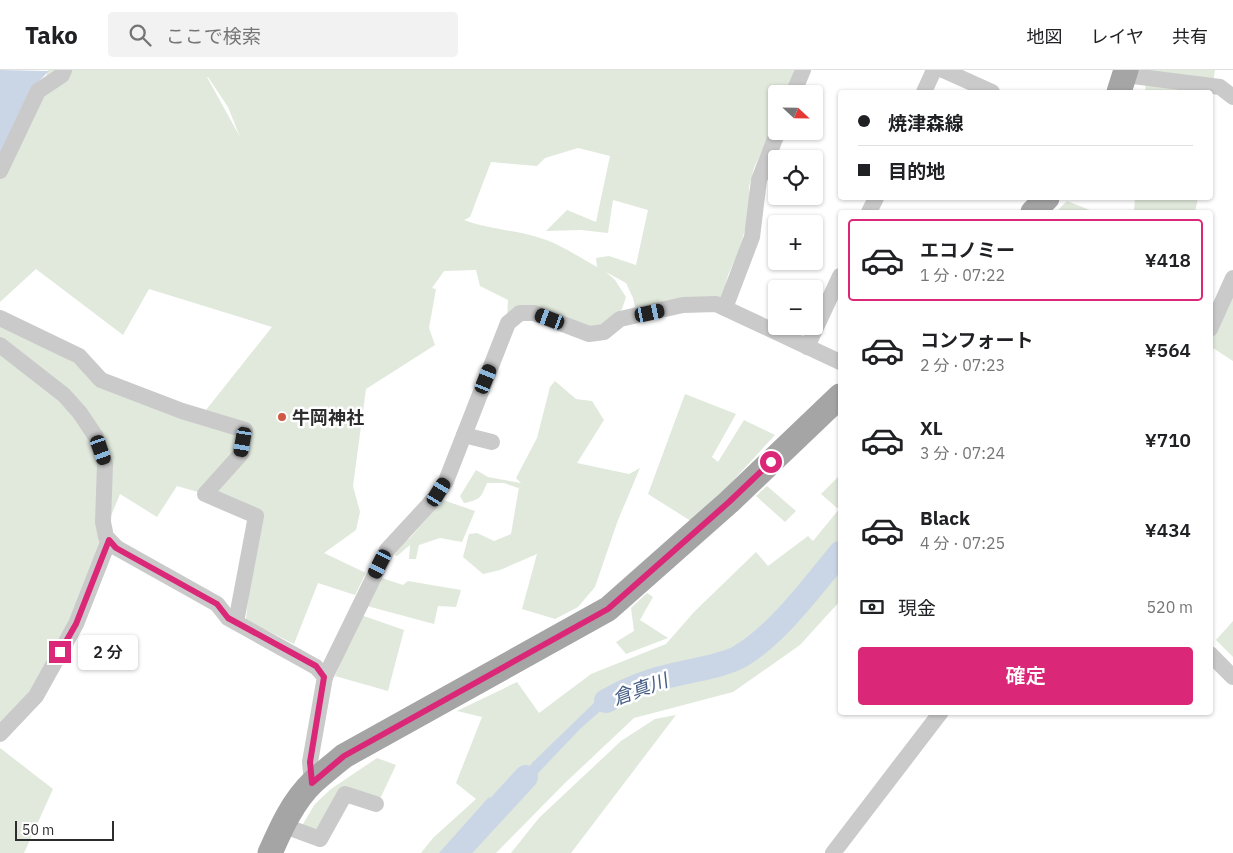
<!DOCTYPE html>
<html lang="ja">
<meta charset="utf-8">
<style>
:root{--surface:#fff;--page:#f2f2f2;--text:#202124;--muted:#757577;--line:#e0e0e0;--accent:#db2777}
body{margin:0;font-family:"IBM Plex Sans","Noto Sans JP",sans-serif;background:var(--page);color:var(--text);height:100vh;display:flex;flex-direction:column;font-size:19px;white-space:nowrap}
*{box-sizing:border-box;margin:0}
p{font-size:16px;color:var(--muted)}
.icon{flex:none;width:28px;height:28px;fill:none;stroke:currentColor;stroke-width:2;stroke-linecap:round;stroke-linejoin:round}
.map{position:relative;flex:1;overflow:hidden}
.sheet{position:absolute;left:838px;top:140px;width:375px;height:505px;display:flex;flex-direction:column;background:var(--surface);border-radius:5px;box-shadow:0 1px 4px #0004}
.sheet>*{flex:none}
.banner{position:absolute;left:838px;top:20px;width:375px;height:110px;border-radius:5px;box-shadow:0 1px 4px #0004;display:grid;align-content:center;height:110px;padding:0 20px;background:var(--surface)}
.needle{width:32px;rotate:112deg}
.tools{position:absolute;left:768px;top:15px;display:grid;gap:10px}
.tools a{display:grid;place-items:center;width:55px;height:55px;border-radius:5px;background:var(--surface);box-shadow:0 1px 4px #0004;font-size:25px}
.scale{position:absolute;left:15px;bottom:12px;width:99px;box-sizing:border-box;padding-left:5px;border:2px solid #2d2d2d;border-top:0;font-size:14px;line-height:18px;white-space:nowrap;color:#2d2d2d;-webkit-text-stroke:4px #fff;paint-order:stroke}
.end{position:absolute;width:22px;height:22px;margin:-11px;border:6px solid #db2777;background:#fff;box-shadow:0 0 0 2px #fff}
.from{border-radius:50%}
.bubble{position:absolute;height:35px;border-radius:5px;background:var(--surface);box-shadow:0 1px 4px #0004;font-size:16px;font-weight:600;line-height:35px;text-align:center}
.car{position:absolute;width:15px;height:30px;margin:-15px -8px;border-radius:6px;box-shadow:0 0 4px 1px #0007;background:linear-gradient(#222 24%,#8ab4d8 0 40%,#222 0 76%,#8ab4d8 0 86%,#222 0)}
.banner b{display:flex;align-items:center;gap:18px;height:48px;font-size:19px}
.banner b+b{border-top:1px solid var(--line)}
.banner i{width:12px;height:12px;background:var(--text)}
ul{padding:9px 0 0;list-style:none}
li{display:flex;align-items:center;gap:15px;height:82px;margin:0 10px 8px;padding:0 10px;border:2px solid transparent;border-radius:5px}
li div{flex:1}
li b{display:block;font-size:19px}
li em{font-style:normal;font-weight:600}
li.on{border-color:var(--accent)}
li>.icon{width:45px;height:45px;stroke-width:1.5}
.pay{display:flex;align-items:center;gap:12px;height:55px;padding:0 20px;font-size:19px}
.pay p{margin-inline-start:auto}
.cta{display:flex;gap:10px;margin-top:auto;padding:10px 20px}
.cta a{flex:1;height:58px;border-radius:5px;background:var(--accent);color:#fff;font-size:20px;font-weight:600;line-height:58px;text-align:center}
header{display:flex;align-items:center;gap:30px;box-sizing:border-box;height:70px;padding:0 25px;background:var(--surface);border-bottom:1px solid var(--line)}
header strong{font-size:24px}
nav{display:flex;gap:28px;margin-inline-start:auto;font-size:18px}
.search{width:350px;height:45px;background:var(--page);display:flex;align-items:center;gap:12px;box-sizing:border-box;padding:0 18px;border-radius:5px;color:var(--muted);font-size:19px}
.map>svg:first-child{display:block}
.green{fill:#e0e9dc;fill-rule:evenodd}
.water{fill:#cad5e6}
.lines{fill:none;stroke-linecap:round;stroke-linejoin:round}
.river{stroke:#cad5e6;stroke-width:24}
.street{stroke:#cacaca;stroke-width:16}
.primary{stroke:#a5a5a5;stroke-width:25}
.route{stroke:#db2777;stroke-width:6}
.poi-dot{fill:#cf5944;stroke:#fff;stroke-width:2}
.labels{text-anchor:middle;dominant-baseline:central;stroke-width:5;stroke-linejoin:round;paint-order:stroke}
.poi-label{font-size:18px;font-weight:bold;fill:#2d2d2d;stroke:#fff;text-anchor:start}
.water-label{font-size:19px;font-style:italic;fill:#455d84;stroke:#fff}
</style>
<header>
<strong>Tako</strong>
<div class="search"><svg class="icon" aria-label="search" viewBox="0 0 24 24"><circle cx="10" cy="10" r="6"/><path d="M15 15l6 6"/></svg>ここで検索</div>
<nav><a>地図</a><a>レイヤ</a><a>共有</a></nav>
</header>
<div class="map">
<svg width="1233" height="783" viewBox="0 0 1233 783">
<rect width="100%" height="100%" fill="#fff"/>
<g class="green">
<path d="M48 0H794L787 24H776V50L754 98 749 117 750 130 747 152 739 181 728 205 722 228 670 230 646 237H635L633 228 626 213 606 202 615 210 626 227 622 239 602 262 531 238 507 249 508 230 480 216 476 200 444 201 432 218 436 219 429 258 435 275 366 319 353 416 360 442 356 460 324 483 366 503 355 525 318 513 294 574 246 550 256 446 205 424 177 416 157 447 120 424 97 480 76 554 0 664V248L108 313 206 340 272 257 149 219 123 265 36 199 0 232V37L44 14ZM208 7 228 37 240 67 207 7ZM578 78 610 86 596 152 567 140 546 161 581 160 608 163 613 130 648 140 636 195 609 186 596 188 597 197C577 186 559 173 537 167 513 160 488 159 464 150L470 147 491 92 537 96 545 88Z"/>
<path d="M1147 0H1215L1210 35V22H1145Z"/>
<path d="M1135 128H1198L1195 142H1134Z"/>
<path d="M1067 131 1090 140 1089 142H1056Z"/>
<path d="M1233 219V291L1210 276V267Z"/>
<path d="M555 311 576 329 592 331 604 350 577 393 629 404 640 398 618 450 595 517 578 537 555 549 522 539 537 484 500 500 483 504 463 487 469 464 477 463 494 471 511 464 519 417 518 418 504 413H487C481 427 481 430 464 433L460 426 476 400 488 407 521 413 516 408 537 368 550 317Z"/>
<path d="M685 324 736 344 712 387 718 392 744 350 775 365 694 453 648 424Z"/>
<path d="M840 405V436L837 438 821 424Z"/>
<path d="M767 416 796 441 785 452 756 426Z"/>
<path d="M443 430 475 441 462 472 440 468 419 475 416 489H409L410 475 397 486 394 485 400 474 410 468Z"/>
<path d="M840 438V531L800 575 733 622 634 648 565 713 496 783H421L433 768 476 729 456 713 482 647 457 641 517 612 539 643 591 604 666 574 694 542 756 482 768 496 808 466 813 471Z"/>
<path d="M382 508 403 515 408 511 461 520 456 537 438 536 434 554 367 536Z"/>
<path d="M647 523 653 527 640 550 668 568 626 584 616 572 634 561 631 538Z"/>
<path d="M361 545 404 560 388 621 335 606Z"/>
<path d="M1233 551V587L1216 570Z"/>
<path d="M676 645 571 783H511L539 748 621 671 655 649Z"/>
<path d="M0 678 53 719 24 783H0Z"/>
<path d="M377 688 396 695 379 731 347 722 318 762 300 759 315 734 331 719Z"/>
</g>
<g class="water">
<path d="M0 0 49 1 37 13 0 84Z"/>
<path d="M635 617 606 636 580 659 524 718 511 736 501 726 526 703 532 693 598 629Z"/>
<path d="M489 727 508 744 471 783H439Z"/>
</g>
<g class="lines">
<g class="river">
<path d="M606 631C627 619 650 610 673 605 693 600 722 596 739 587 776 566 813 516 840 483"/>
<path d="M456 783 526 707"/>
</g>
<g class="street">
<path d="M943 0 992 22"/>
<path d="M1125 5 1220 17 1233 27"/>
<path d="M924 22 934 0"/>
<path d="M793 24 803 0"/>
<path d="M0 101 38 21 62 5 64 0"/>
<path d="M869 142 876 128"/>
<path d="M725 238 752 167 759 110 778 61"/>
<path d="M0 248 79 286 101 310 182 341 245 360 241 384 205 424 256 446 236 552"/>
<path d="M1210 259 1233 208"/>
<path d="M0 275 64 325 80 343 96 367 105 394 103 452 106 467 117 478 217 534 228 548 316 597 325 607 310 692 312 713"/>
<path d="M807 277 840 206"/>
<path d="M464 365 492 372"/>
<path d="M1210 584 1233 607"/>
<path d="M325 607 387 480 434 429 446 411 508 253 520 243H534L589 264 604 262 620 249 683 235 716 234 840 292"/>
<path d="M0 664 36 626 76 554 109 470"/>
<path d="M282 755 320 769 345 724 376 734"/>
<path d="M833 783 941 642"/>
</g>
<g class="primary">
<path d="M1119 22 1126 0"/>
<path d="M1033 142 1047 128"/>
<path d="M270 783C281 758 293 731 313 712 323 703 333 695 344 686L608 539 729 432 840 326"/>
</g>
</g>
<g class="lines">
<path class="route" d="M60 582 76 554 109 470 116 478 217 534 228 548 316 596 324 607 310 692 312 713 344 686 608 539 729 432 771 392"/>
</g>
<circle class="poi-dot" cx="282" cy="347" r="5"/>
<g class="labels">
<g class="poi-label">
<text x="292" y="347">牛岡神社</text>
</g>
<g class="water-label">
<text transform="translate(640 619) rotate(-20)">倉真川</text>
</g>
</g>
</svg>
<div class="tools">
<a><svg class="needle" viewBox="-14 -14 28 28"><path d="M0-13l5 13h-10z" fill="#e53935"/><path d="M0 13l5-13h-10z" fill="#757577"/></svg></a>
<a><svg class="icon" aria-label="locate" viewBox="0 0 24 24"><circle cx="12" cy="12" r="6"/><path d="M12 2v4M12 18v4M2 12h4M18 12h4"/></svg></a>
<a>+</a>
<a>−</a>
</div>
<div class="scale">50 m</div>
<i class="end from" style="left:771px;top:392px"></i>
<i class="end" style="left:60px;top:582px"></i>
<div class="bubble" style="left:78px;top:565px;width:60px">2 分</div>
<i class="car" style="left:650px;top:243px;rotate:78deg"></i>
<i class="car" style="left:550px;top:249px;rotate:291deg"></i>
<i class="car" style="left:486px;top:309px;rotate:22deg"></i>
<i class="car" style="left:243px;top:372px;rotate:190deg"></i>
<i class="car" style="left:101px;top:380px;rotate:161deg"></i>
<i class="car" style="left:439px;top:422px;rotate:31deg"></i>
<i class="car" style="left:380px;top:494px;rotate:207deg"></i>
<div class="banner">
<b><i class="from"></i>焼津森線</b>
<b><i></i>目的地</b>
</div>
<section class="sheet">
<ul>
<li class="on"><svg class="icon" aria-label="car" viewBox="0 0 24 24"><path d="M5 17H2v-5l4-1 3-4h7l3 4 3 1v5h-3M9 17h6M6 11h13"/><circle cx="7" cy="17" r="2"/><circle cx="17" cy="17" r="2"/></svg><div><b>エコノミー</b><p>1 分 · 07:22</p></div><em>¥418</em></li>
<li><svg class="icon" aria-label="car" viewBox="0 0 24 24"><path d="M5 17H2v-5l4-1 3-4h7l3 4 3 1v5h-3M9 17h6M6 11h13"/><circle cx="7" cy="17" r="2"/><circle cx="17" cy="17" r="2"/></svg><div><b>コンフォート</b><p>2 分 · 07:23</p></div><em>¥564</em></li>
<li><svg class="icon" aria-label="car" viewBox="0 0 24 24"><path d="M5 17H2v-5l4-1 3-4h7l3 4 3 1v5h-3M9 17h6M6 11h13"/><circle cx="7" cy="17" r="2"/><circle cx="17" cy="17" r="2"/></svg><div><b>XL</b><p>3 分 · 07:24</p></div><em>¥710</em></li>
<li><svg class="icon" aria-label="car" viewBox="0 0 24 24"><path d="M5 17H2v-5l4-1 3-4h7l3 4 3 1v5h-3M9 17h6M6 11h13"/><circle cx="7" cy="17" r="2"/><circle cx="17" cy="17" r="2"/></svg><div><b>Black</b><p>4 分 · 07:25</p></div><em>¥434</em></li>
</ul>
<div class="pay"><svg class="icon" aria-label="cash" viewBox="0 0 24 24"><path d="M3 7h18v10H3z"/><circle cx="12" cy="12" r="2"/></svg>現金<p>520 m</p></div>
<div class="cta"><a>確定</a></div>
</section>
</div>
